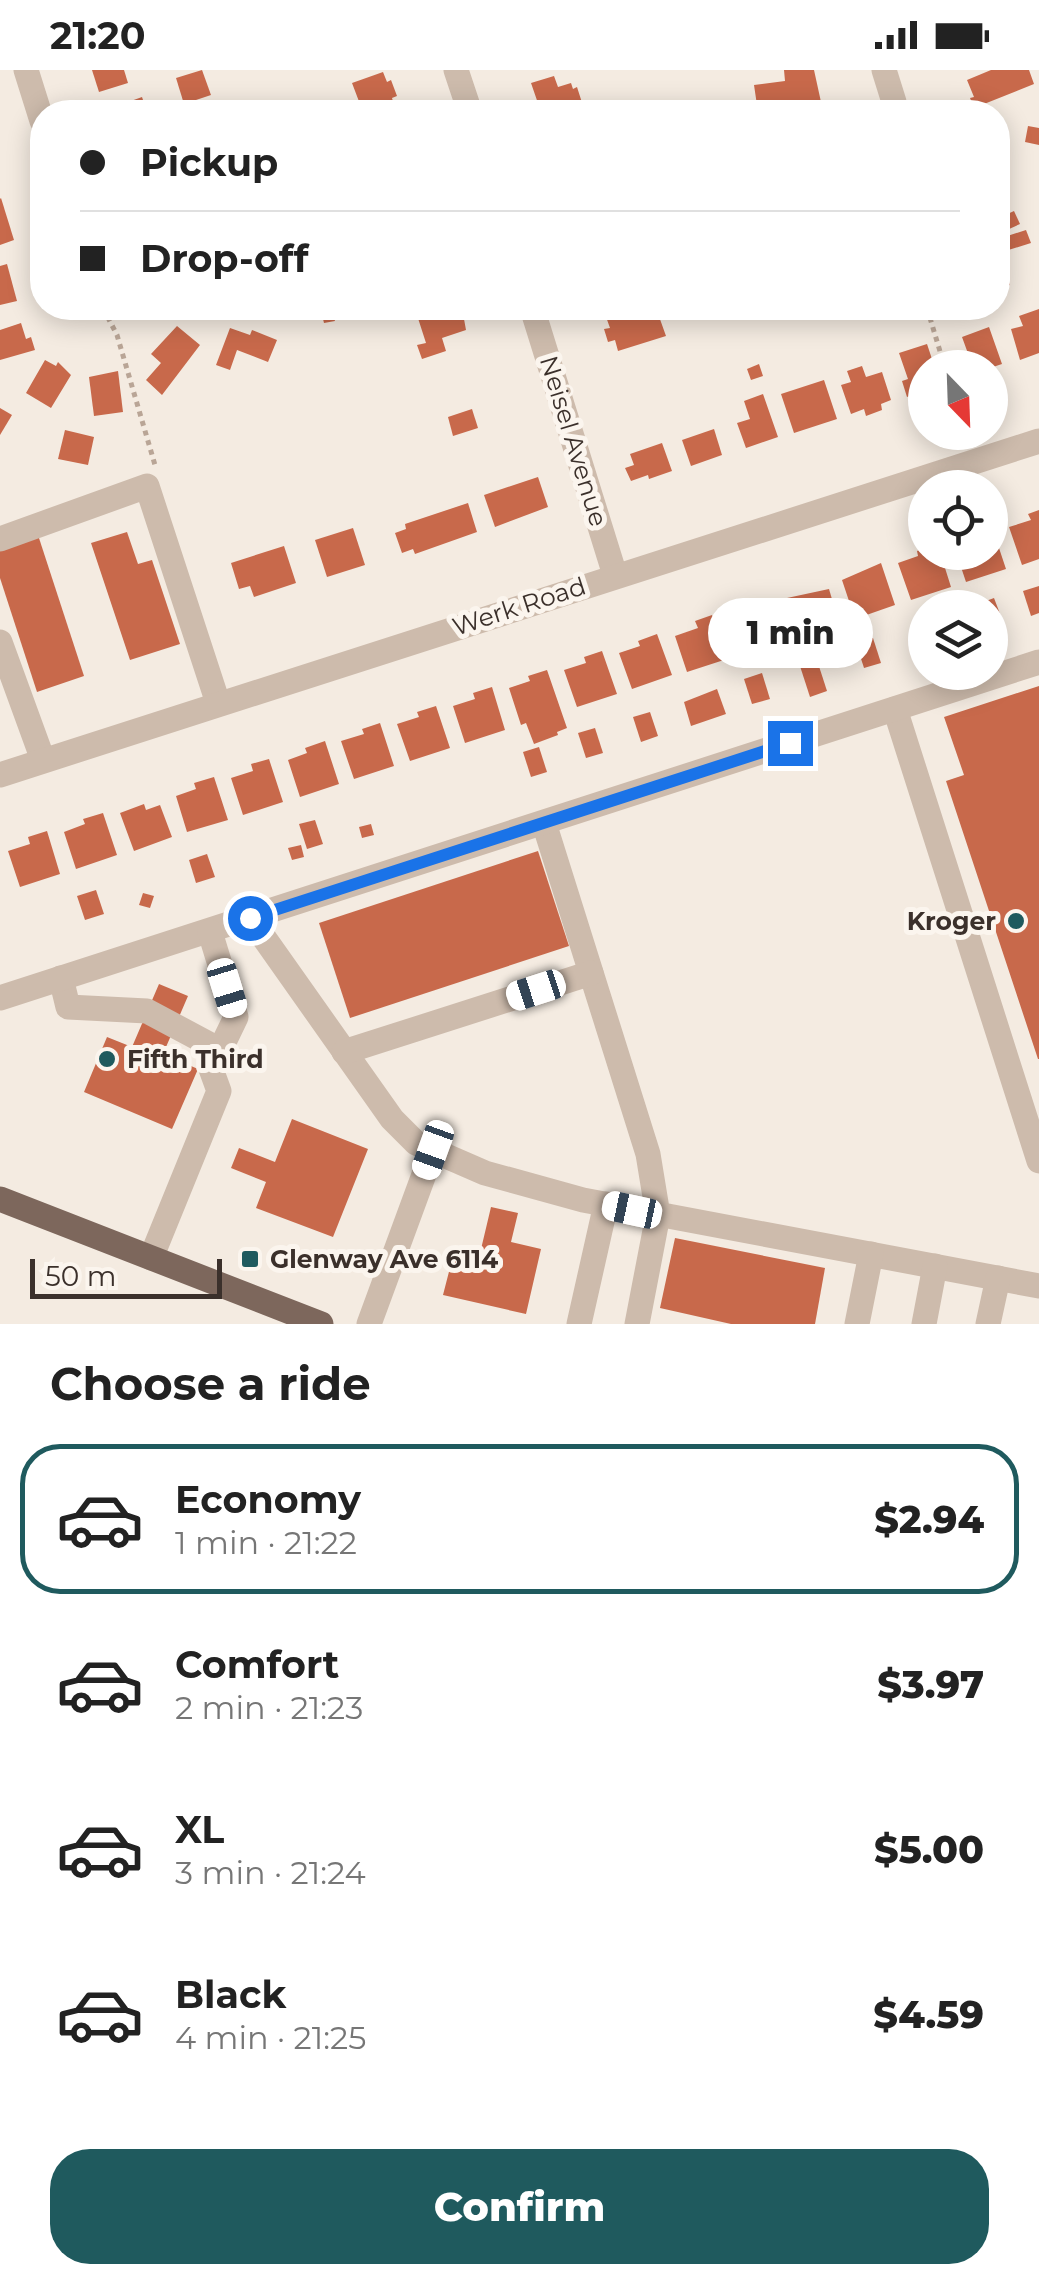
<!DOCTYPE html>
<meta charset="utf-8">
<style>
:root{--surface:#fff;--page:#f6f6f6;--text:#222;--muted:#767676;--line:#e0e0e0;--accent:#1f5a5e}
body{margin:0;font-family:Montserrat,sans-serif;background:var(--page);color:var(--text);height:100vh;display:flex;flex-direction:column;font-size:38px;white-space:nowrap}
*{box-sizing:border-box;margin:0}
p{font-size:32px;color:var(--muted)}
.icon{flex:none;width:55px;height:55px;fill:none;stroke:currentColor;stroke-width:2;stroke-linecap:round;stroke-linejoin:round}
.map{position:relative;height:1254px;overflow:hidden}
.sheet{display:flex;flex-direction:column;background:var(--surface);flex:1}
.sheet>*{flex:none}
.banner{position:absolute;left:30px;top:30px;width:980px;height:220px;border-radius:40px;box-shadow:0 5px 25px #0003;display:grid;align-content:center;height:220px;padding:0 50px;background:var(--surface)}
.needle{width:65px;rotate:157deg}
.fabs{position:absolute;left:908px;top:280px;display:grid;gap:20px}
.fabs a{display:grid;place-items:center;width:100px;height:100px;border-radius:50%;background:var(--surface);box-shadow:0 5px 25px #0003;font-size:50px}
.scale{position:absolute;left:30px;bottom:25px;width:192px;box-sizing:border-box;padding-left:10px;border:5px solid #3b302b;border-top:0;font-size:28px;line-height:35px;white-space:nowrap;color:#3b302b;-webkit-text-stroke:8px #fbf5ee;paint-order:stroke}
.end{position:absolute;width:45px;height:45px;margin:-22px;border:12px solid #1a73e8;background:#fff;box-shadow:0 0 0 5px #fff}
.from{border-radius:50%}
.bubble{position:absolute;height:70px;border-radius:35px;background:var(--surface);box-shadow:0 5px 25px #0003;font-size:32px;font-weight:800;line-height:70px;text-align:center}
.car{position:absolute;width:30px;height:60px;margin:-30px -15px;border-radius:12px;box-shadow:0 0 8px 2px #0007;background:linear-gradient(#fff 24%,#345 0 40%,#fff 0 76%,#345 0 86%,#fff 0)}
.banner b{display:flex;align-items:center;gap:35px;height:95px;font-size:38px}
.banner b+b{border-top:2px solid var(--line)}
.banner i{width:25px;height:25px;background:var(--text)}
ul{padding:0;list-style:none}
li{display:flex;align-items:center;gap:30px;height:150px;margin:0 20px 15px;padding:0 30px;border:5px solid transparent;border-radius:40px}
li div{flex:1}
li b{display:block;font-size:38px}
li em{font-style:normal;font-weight:800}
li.active{border-color:var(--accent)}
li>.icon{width:90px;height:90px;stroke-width:1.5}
h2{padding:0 50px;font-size:45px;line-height:120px}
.cta{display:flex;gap:20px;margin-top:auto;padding:20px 50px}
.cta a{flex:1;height:115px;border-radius:40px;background:var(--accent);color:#fff;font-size:40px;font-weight:800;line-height:115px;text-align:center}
.status{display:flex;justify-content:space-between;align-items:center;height:70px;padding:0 50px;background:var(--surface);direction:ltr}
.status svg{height:28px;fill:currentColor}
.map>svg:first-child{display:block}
.building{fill:#c8694b}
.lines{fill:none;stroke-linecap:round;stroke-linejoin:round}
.path{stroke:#b9a596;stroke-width:5;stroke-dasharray:5 5;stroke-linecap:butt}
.minor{stroke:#cdbbac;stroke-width:25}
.major{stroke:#7d675c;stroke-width:25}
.route{stroke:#1a73e8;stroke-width:12}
.poi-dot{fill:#1f5a5e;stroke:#fbf5ee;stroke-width:4}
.labels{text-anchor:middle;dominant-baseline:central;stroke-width:10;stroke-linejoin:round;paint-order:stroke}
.street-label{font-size:25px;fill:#3b302b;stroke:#fbf5ee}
.poi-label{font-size:25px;font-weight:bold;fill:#3b302b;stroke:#fbf5ee;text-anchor:start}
</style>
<div class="status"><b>21:20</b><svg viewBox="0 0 49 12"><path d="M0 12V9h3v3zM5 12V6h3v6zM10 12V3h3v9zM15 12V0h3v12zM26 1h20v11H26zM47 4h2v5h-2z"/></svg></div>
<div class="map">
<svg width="1039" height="1254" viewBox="0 0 1039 1254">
<rect width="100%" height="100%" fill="#f4ebe1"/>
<g class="building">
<path d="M92 0H124L128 13 99 22Z"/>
<path d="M202 0 211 25 184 34 176 8Z"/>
<path d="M784 0H814L821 32 793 36V40L758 42 754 15 785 11Z"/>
<path d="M991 0H1029L1034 14 974 38 970 28 974 27 967 10Z"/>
<path d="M383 2 387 12 391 10 397 26 392 28 395 38 383 42H363L352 13Z"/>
<path d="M554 6 558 17 571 13 573 19 577 17 585 42H541L531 13Z"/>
<path d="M142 27 147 42H106V40Z"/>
<path d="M1028 56 1039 58V75L1025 72Z"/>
<path d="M998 69 1007 74 998 94Z"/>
<path d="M1 128 14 170 0 175V129Z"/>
<path d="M1014 141 1020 154 1007 160 1001 147Z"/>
<path d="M1026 160 1031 173 1002 182 998 169Z"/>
<path d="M998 181 1010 215 998 219Z"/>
<path d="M7 194 17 231 0 235V196Z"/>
<path d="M331 238 335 251 324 253 321 241Z"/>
<path d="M429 238H462L466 260 442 268 446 281 422 289 417 275 426 273 416 242Z"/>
<path d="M624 238H656L666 266 618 281 615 270 608 272 604 259 610 258 605 244Z"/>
<path d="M1039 239V283L1020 290 1011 259 1023 256 1019 246Z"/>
<path d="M21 253 26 269 31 267 35 280 0 290V260Z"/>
<path d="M177 256 200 275 162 325 146 310 161 293 151 284Z"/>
<path d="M989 257 1002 294 990 298H967L964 291 970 289 962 267Z"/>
<path d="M230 258 250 265 252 260 277 270 268 292 237 280 230 300 216 295Z"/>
<path d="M927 274 935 298H925V320L907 327 902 311 908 309 899 283Z"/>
<path d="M45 290 56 296 58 292 71 305 51 338 26 323Z"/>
<path d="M759 294 763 306 751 310 747 299Z"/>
<path d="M862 296 866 307 882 302 891 330 881 334 882 340 866 346 864 339 851 344 841 315 851 312 847 301Z"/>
<path d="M118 301 123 342 94 346 89 307Z"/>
<path d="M824 310 837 349 794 363 781 324Z"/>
<path d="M763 324 778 367 746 378 737 353 750 349 744 331Z"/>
<path d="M0 338 12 345 0 365Z"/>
<path d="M472 339 478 358 453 366 448 347Z"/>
<path d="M714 359 722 385 691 396 682 370Z"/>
<path d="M65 360 94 367 88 395 58 389Z"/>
<path d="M662 373 672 401 649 409 648 405 631 411 625 398 634 395 630 384Z"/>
<path d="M538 407 548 437 495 457 484 425Z"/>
<path d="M468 433 477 462 415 484 413 479 402 483 395 463 406 459 405 454Z"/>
<path d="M1039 440V489L1022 495 1009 457 1031 450 1028 444Z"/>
<path d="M991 454 1006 499 966 512 956 482H990Z"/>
<path d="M353 458 365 495 327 507 315 470Z"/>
<path d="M127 462 138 494 152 490 180 574 130 590 91 473Z"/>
<path d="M38 465 84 606 37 622 0 508V478Z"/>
<path d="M284 476 296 513 254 527 250 516 239 519 231 493Z"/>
<path d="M925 478V482H940L951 517 911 530 898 493 918 486 917 481Z"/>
<path d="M881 493 895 535 855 549 842 510Z"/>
<path d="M1039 516V543L1031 546 1023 521Z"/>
<path d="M829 519 839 553 800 565 787 528Z"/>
<path d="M769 528 783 570 743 583 732 547 752 540 750 534Z"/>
<path d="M994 528 1005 557 990 563V538L970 537Z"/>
<path d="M712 545 727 589 687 602 675 566 698 558 695 551Z"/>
<path d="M657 564 672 605 632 619 619 583 640 576 638 571Z"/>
<path d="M873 568 881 593 864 598 856 573Z"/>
<path d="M602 581 617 624 577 637 564 600 586 593 584 587Z"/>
<path d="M816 587 827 621 810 627 799 593Z"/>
<path d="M547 600 567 658 557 662 558 665 534 674 526 653 521 655 509 618 530 611 528 606Z"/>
<path d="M762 603 770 629 752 634 744 609Z"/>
<path d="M1039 616V989H1038L946 711 964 705 944 647Z"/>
<path d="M492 617 505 660 465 673 453 636 475 629 473 623Z"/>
<path d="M717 619 726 644 691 656 684 632Z"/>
<path d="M436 636 450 678 410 691 397 654 419 647 417 642Z"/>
<path d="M650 642 658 666 641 672 633 647Z"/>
<path d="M380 653 394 696 354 709 341 671 364 664 362 659Z"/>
<path d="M595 658 603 683 586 688 578 663Z"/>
<path d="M325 671 339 714 300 727 288 690 307 683 305 678Z"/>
<path d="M539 677 547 702 531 707 523 682Z"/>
<path d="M269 689 283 732 243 745 231 708 253 701 251 694Z"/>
<path d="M214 707 228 750 187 762 176 726 196 719 194 713Z"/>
<path d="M144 734 146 740 160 735 172 767 134 781 120 743Z"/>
<path d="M103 743 117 785 76 799 64 762 85 754 83 749Z"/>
<path d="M315 750 323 774 307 779 299 754Z"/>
<path d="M371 754 374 765 362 768 359 757Z"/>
<path d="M47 761 60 804 20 817 8 781 30 774 28 767Z"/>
<path d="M301 775 304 787 292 790 288 778Z"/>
<path d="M538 781 569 876 350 948 319 853Z"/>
<path d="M207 784 215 807 196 813 189 790Z"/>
<path d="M96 820 104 844 85 850 77 826Z"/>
<path d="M143 823 154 826 150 838 139 835Z"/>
<path d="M159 914 188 926 163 984 198 999 172 1059 84 1022 107 967 132 977Z"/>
<path d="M292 1049 368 1079 333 1167 256 1138 266 1112 231 1098 239 1078 275 1092Z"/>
<path d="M491 1137 518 1143 511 1172 541 1179 526 1244 443 1225 452 1190 477 1196Z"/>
<path d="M675 1168 825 1198 815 1254H731L660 1238Z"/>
</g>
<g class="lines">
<g class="path">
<path d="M103 238 117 265 155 395"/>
<path d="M927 238 945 298"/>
</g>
<g class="minor">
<path d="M26 0 42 51"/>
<path d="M456 0 470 42"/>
<path d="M884 0 894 32"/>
<path d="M532 238 615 505"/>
<path d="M0 469 147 416 218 633"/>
<path d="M0 572 43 690"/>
<path d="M895 639 1039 1091"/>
<path d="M0 705 1039 371"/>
<path d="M544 753 648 1084 658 1145 637 1254"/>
<path d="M250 848 392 1049 416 1073 485 1103 583 1130 1039 1216"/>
<path d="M61 908 68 937 147 941 220 980"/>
<path d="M0 928 1039 592"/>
<path d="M344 982 591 903"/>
<path d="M151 1188 219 1021 211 999 236 947 210 862"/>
<path d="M369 1254 433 1080"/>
<path d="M579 1254 606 1134"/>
<path d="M857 1254 871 1184"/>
<path d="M924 1254 935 1196"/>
<path d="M988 1254 998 1208"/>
</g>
<path class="major" d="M0 1129 321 1254"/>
</g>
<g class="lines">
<path class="route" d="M250 848 790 673"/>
</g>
<g class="poi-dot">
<circle cx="1016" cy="851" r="10"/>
<circle cx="107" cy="989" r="10"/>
<rect x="240" y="1179" width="20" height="20" rx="5"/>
</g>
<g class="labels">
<g class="street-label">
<text transform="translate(574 371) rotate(73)">Neisel Avenue</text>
<text transform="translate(519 536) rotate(-18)">Werk Road</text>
</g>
<g class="poi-label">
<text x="996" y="851" text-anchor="end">Kroger</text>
<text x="127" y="989">Fifth Third</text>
<text x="270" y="1189">Glenway Ave 6114</text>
</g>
</g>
</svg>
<div class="fabs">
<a><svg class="needle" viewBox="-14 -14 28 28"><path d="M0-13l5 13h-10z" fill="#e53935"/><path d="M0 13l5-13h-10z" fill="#767676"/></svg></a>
<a><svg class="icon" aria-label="locate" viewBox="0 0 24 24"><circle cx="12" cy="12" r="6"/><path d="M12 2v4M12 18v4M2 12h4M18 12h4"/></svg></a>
<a><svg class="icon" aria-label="layers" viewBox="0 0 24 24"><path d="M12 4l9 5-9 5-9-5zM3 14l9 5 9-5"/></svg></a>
</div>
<div class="scale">50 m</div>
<i class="end from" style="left:250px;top:848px"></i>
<i class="end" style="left:790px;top:673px"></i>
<div class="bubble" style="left:708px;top:528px;width:165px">1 min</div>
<i class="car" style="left:227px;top:918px;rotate:163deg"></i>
<i class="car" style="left:536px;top:920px;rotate:252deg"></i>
<i class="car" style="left:433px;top:1080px;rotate:200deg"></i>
<i class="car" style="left:632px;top:1140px;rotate:282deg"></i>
<div class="banner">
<b><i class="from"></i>Pickup</b>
<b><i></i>Drop-off</b>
</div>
</div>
<section class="sheet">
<h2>Choose a ride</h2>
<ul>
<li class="active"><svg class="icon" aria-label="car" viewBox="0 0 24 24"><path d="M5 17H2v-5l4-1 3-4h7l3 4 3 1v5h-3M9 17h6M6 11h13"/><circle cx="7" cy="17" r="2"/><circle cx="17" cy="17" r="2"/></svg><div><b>Economy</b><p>1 min · 21:22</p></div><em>$2.94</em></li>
<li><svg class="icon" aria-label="car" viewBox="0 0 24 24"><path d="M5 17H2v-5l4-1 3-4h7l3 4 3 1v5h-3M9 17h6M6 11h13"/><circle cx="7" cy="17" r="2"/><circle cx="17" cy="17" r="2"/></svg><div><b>Comfort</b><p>2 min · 21:23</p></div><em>$3.97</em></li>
<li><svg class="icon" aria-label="car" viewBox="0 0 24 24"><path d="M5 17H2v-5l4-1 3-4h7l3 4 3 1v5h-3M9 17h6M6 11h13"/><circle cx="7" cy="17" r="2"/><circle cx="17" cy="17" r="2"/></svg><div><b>XL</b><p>3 min · 21:24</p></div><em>$5.00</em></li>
<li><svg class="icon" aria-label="car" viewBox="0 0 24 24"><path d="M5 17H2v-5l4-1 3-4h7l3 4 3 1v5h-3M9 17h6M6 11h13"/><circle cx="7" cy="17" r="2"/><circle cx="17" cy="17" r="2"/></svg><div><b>Black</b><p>4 min · 21:25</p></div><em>$4.59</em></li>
</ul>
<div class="cta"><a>Confirm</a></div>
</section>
